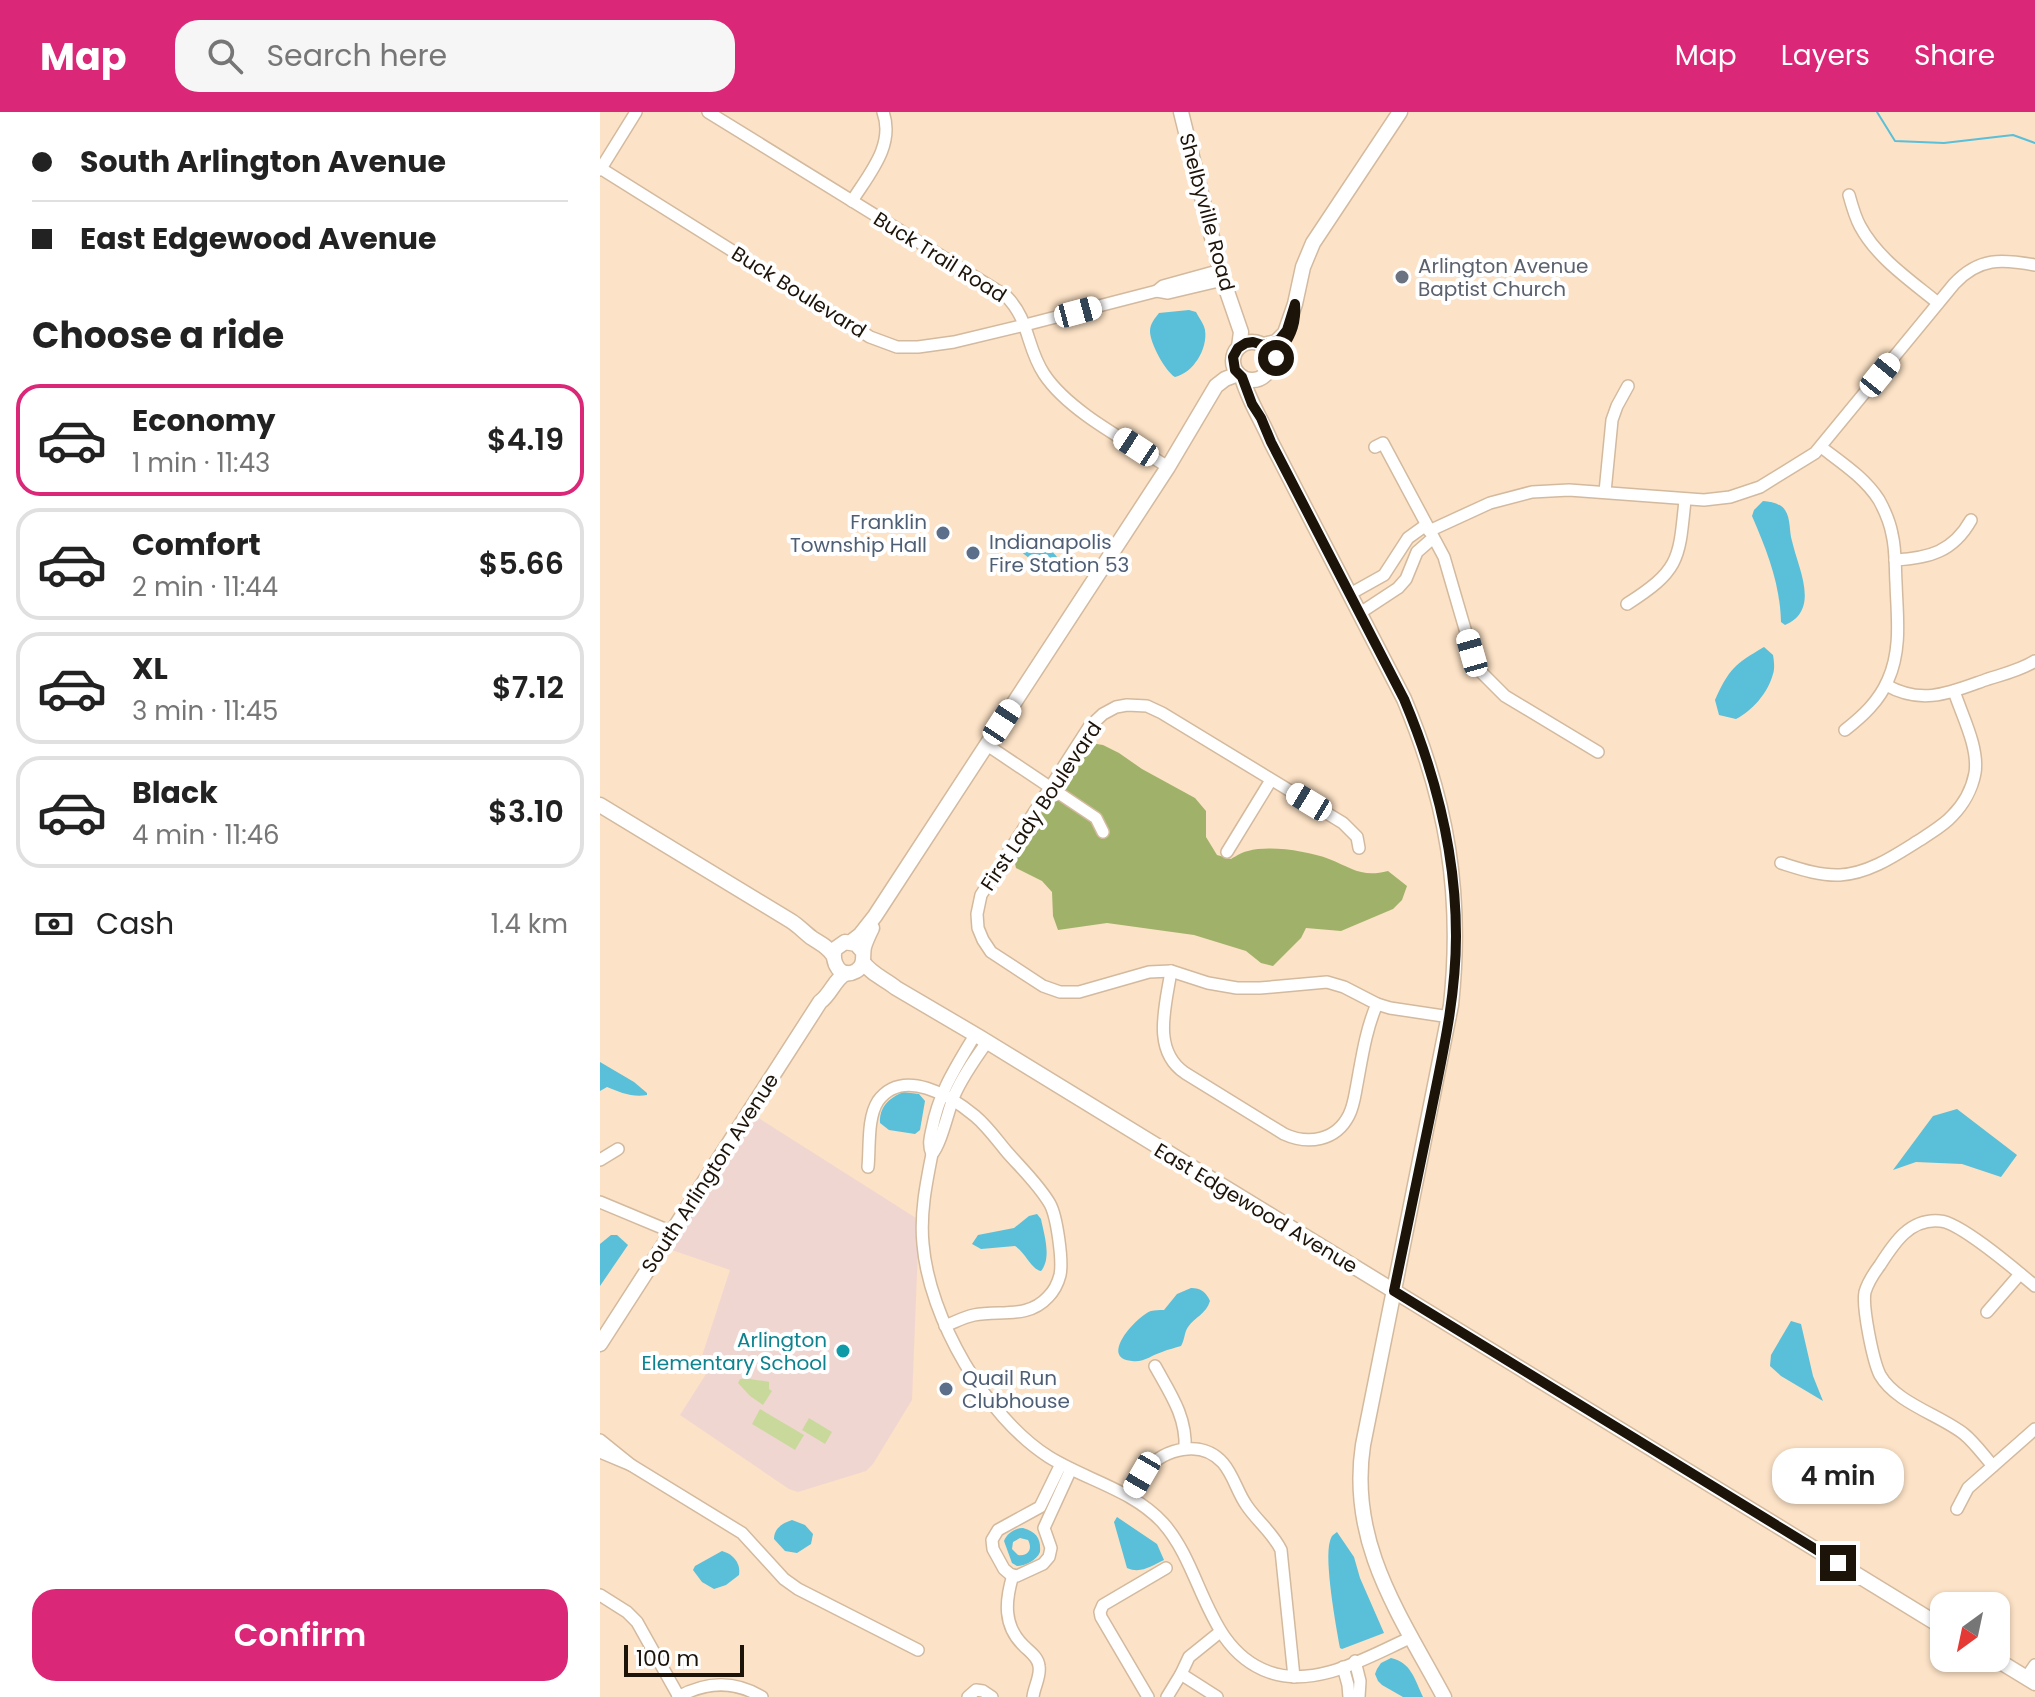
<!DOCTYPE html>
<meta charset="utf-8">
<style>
:root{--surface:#fff;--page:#f6f6f6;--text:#222;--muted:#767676;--line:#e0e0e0;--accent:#db2777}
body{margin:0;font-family:Poppins,sans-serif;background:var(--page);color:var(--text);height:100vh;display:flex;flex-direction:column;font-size:30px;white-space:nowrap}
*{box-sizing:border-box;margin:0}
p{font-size:26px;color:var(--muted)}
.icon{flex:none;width:44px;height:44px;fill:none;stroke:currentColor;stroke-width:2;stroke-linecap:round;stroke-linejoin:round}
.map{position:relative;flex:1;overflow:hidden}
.side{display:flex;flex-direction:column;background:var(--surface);width:600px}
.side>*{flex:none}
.banner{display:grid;align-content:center;height:176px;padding:0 32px;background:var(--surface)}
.needle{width:52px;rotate:213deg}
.controls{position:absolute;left:1330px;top:1480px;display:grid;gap:16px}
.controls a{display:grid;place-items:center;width:80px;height:80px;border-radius:16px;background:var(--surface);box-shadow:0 2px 6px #0004;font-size:40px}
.scale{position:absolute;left:24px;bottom:20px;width:120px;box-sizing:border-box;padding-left:8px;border:4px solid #1c1309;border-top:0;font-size:22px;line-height:28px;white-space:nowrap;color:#1c1309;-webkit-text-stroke:6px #fff;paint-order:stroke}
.end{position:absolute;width:36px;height:36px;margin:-18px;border:10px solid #1c1309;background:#fff;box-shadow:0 0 0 4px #fff}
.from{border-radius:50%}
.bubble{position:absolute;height:56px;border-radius:24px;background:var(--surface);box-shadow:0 2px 6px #0004;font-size:26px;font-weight:600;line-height:56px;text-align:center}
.car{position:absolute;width:24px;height:48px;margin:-24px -12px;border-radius:10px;box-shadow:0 0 6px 2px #0007;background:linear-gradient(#fff 24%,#345 0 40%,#fff 0 76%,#345 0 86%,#fff 0)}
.banner b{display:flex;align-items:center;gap:28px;height:76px;font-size:30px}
.banner b+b{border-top:2px solid var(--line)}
.banner i{width:20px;height:20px;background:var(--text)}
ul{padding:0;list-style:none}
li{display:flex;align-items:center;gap:24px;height:112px;margin:0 16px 12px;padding:0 16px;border:4px solid var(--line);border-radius:24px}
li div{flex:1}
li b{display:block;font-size:30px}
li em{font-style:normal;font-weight:600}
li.current{border-color:var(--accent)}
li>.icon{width:72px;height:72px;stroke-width:1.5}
h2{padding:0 32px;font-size:36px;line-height:96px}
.pay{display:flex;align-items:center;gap:20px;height:88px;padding:0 32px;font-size:30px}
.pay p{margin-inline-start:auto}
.cta{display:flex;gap:16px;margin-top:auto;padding:16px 32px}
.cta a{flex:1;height:92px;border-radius:24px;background:var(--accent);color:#fff;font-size:32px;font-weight:600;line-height:92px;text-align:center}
header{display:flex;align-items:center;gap:48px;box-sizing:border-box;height:112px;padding:0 40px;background:var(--accent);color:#fff}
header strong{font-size:38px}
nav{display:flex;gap:44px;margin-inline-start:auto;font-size:28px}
.search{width:560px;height:72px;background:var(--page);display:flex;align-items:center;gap:20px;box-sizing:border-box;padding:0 28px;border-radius:24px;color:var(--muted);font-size:30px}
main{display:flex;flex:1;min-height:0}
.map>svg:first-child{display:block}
.education{fill:#f0d6d1}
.green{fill:#c9d99c}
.forest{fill:#a0b269}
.water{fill:#5abfd8;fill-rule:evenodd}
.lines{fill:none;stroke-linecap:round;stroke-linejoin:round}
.stream{stroke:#5abfd8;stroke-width:2}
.minor-casing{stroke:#d3ba9f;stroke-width:14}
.major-casing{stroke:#d3ba9f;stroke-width:17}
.minor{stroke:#fff;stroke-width:11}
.major{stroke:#fff;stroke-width:14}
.route{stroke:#1c1309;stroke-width:10}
.worship-dot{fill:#6b7280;stroke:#fff;stroke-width:3}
.service-dot{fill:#5c6f8a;stroke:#fff;stroke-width:3}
.culture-dot{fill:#0f9aa8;stroke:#fff;stroke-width:3}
.labels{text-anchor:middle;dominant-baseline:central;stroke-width:8;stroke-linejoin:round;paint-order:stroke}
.street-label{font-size:20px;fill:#1c1309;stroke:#fff}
.worship-label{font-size:20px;fill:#5b616d;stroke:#fff;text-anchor:start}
.service-label{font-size:20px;fill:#4e5e75;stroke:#fff;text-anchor:start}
.culture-label{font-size:20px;fill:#0d838f;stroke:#fff;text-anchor:end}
</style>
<header>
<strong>Map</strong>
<div class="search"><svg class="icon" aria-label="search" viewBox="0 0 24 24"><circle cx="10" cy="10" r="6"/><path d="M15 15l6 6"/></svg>Search here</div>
<nav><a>Map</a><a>Layers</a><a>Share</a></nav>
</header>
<main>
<section class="side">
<div class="banner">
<b><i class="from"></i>South Arlington Avenue</b>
<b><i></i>East Edgewood Avenue</b>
</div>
<h2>Choose a ride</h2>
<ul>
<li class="current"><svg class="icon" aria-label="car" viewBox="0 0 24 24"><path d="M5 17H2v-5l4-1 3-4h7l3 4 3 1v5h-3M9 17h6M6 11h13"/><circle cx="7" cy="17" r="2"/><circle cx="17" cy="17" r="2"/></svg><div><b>Economy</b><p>1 min · 11:43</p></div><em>$4.19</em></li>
<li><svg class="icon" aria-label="car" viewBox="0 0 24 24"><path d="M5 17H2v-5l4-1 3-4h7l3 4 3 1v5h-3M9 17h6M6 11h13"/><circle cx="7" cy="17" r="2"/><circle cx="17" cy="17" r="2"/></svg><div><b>Comfort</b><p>2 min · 11:44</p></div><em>$5.66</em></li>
<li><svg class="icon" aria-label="car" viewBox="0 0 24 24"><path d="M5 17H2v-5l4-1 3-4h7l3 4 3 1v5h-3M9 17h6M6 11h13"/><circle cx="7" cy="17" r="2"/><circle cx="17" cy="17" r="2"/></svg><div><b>XL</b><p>3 min · 11:45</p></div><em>$7.12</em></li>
<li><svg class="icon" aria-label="car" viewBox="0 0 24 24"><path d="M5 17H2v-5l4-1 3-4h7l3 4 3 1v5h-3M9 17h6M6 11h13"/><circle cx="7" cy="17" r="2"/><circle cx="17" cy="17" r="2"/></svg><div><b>Black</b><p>4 min · 11:46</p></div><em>$3.10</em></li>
</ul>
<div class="pay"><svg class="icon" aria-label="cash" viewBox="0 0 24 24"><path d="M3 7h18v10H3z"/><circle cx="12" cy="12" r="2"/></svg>Cash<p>1.4 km</p></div>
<div class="cta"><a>Confirm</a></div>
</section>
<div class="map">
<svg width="1435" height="1585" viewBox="0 0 1435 1585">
<rect width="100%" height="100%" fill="#fce2c6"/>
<path class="education" d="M149 1000 316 1106 319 1111 312 1288 273 1352 266 1359 198 1380 189 1377 80 1303 106 1262 101 1247 130 1158 63 1135Z"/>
<g class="green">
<path d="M148 1266C155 1269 164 1268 169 1270V1277L172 1279 163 1293 150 1284 138 1271 140 1267Z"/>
<path d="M160 1297 204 1323 195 1338 152 1312Z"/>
<path d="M209 1306 232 1320 225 1332 202 1318Z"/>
</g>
<path class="forest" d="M491 631 503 633 519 641 542 657 595 686 606 699V725L617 743 631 747C636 744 642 740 648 739 669 733 708 739 729 747 752 756 762 766 788 759L807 774 802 788 793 797 741 819 706 816 701 826 673 854 661 851 646 839 594 823 507 811 458 818 453 804 452 780 442 769 416 756 414 747 450 674 476 635Z"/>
<g class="water">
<path d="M589 198 596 200C599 206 604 212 605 218 608 237 593 261 575 265 565 259 550 231 550 219 550 212 555 206 559 201Z"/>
<path d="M1163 389C1171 390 1180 391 1185 398 1191 407 1189 419 1192 429 1198 456 1221 498 1185 513L1181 510C1180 471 1167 439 1152 404L1154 398Z"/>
<path d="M426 424C442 429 454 439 463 453 460 457 458 461 451 460 444 459 427 444 420 439L417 434 420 429Z"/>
<path d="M1164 535 1173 543C1174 549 1175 557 1173 562 1168 581 1152 599 1136 607L1119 603 1115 588C1129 557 1135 552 1164 535Z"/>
<path d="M0 950 34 970 47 981V983C33 986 19 980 7 975L0 979Z"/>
<path d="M303 980 319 982 325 989 320 1018 315 1022 289 1018 280 1011C279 995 289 986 303 980Z"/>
<path d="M1357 997 1417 1043 1401 1065 1362 1052 1316 1050 1293 1058 1333 1004Z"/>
<path d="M437 1102 441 1107C444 1122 452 1146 441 1159 430 1156 426 1141 415 1134L381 1137 372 1132 378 1123 414 1116 429 1104Z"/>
<path d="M11 1123H17L28 1133 0 1174V1132Z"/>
<path d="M591 1176C601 1176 606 1180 610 1189 606 1202 595 1205 588 1215 584 1221 585 1227 581 1234 575 1236 569 1237 562 1240 552 1243 543 1251 532 1249 498 1246 537 1204 551 1199 555 1198 559 1198 564 1198L577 1182Z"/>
<path d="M1191 1209 1201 1212 1213 1264 1223 1289 1181 1264 1170 1254 1171 1243Z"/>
<path d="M517 1405 557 1432 564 1448C551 1454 541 1462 527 1456L514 1410Z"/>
<path d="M192 1408 205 1413 213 1422 211 1432 197 1441 185 1439 174 1427C174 1416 183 1411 192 1408Z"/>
<path d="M423 1416C437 1420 441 1427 440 1440 437 1448 425 1454 417 1454L412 1451 404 1429C407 1421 415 1416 423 1416ZM420 1426 428 1428C433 1437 428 1445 418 1443L412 1437 413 1430Z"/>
<path d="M737 1420 754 1445 760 1466 784 1521 742 1537 740 1536C736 1514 724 1448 730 1429 732 1423 732 1424 737 1420Z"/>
<path d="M122 1439C133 1442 141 1451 139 1463L126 1473 114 1477 102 1470 93 1458 95 1454Z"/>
<path d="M791 1546C811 1550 815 1568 823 1585H803L782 1573 778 1569 775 1562 777 1557 781 1551Z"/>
</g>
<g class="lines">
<path class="stream" d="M1277 0 1295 29 1344 31 1413 23 1435 31"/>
<defs>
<g id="minor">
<path d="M108 0 406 184C430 208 426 235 444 262 469 300 529 330 568 355"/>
<path d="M0 56 270 225 297 235H318L354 230 425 213 557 179"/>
<path d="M0 58 36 0"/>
<path d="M1249 83C1252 94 1255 105 1260 114 1277 146 1310 168 1338 191"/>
<path d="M252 89C269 62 295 33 283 0"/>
<path d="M621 158 563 174 557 179 568 181 623 168"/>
<path d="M775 335 783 331 844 445 872 541 882 561 905 584 998 640"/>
<path d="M1221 335C1242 351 1265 366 1279 388 1285 399 1290 411 1292 422 1296 438 1295 455 1296 471 1297 503 1302 537 1288 568 1279 589 1263 604 1245 618"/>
<path d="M1005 380 1012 308 1017 294 1028 274"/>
<path d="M829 419 890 391 932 380 969 378 1104 388 1130 385 1160 375 1215 341 1354 172C1379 145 1402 147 1435 153"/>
<path d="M1295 448C1329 446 1353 440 1371 408"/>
<path d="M750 482 784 463 808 426 826 413"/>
<path d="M1027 492C1080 458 1079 448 1085 388"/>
<path d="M760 501 798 476 806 467 817 440 833 426"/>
<path d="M1286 573C1323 594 1351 580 1388 567 1404 562 1421 558 1435 549"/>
<path d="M387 633 496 706 503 720"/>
<path d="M759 736 757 725 743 711 562 601 547 594 527 593 516 595 503 602 489 615 381 783 377 802 378 816 383 828 391 840 443 874 460 880H479L549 860 571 859 608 871 637 876H660L727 870 744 875 777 892 790 896 850 905"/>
<path d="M627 740 671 668"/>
<path d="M1181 751C1200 757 1220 764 1240 763 1271 761 1297 742 1323 726 1333 719 1344 713 1352 704 1363 693 1372 677 1375 661 1379 635 1362 604 1354 579"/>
<path d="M571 859C566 893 551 938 585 961L684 1022C708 1033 736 1029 749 1003 754 993 755 982 757 972 762 945 766 917 777 892"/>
<path d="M387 930C375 947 362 965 354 984 348 999 341 1032 332 1042 326 1072 320 1102 323 1132 329 1206 386 1305 449 1345 486 1368 533 1378 563 1411 604 1457 605 1537 669 1560 717 1577 769 1544 812 1525"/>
<path d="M332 1042C328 1033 330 1027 332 1017 339 980 356 955 375 923"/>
<path d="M0 1048 18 1037"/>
<path d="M268 1055C270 1035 267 1006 278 989 303 955 351 984 375 1004 387 1014 397 1028 407 1040 422 1057 439 1073 450 1092 457 1105 463 1149 460 1163 458 1171 454 1179 448 1185 428 1207 400 1198 374 1203 364 1205 355 1210 345 1214"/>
<path d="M0 1090 72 1120"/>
<path d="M1387 1200 1420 1162"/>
<path d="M555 1254C570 1281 587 1305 585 1337"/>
<path d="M0 1328 31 1353 0 1340"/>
<path d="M461 1352 440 1395 398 1418 392 1428 393 1437 404 1457 411 1463 417 1464 443 1452 449 1445 451 1436 444 1416 471 1357"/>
<path d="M31 1353 142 1421 184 1467 198 1477 318 1538"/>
<path d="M1393 1354C1384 1344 1375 1331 1364 1322 1340 1303 1296 1291 1280 1263 1273 1249 1262 1195 1265 1180 1268 1170 1274 1161 1280 1153 1294 1131 1310 1106 1340 1109 1360 1110 1417 1159 1435 1174"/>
<path d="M529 1384C534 1375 539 1365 546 1358 565 1336 602 1327 623 1351 634 1364 637 1380 647 1394 658 1410 673 1421 681 1438L694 1565"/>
<path d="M1357 1397 1368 1376 1435 1317"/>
<path d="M413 1463C405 1489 403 1514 424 1534 430 1540 438 1545 439 1554 441 1564 434 1575 433 1585"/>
<path d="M0 1483 27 1500 37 1510 79 1585"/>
<path d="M755 1549 760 1569 759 1585"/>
<path d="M743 1555 748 1573 749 1585"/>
<path d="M581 1562 617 1585"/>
<path d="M1426 1566 1435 1553"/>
<path d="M78 1585C105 1570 134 1568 162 1585"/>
<path d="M368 1585 376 1578 383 1579 392 1585"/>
<path d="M548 1585 501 1505 500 1500 503 1493 566 1456"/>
<path d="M567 1585 581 1562 589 1545 620 1520"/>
</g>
<g id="major">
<path d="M581 0 621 162 641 220 639 235"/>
<circle cx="652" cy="249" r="19"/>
<path d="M663 233 676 230 685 221 695 192 703 155 713 131 800 0"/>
<path d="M642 265C648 288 662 308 671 330L804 587C847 689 863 782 851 893L763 1333C748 1431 800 1503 844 1585"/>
<path d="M0 693 191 809C199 814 205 821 212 826 221 832 227 834 233 843"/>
<path d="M251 830 260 823 275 804 568 355 616 274 625 267 638 262"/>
<path d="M263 840 256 832 245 830 235 837C231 850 240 868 256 859 266 853 262 843 264 835 266 828 269 822 272 816"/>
<path d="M263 850C271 862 285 867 296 876L381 926 1344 1516"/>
<path d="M0 1232 220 890C231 882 234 868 246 861"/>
<path d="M1394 1546 1435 1571"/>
</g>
</defs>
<use href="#minor" class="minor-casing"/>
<use href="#major" class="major-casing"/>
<use href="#minor" class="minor"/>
<use href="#major" class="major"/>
</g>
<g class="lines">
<path class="route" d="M676 246C688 228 697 215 695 192L687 218 679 228 663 233 653 230 646 231 638 236 633 245 635 258 642 265 652 292 661 306 671 330 804 587C836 663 856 741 856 824 856 886 842 945 830 1005 818 1063 806 1121 794 1179L1238 1451"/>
</g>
<circle class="worship-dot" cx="802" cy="165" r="8"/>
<g class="service-dot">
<circle cx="343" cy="421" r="8"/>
<circle cx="373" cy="441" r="8"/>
<circle cx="346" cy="1277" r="8"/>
</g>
<circle class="culture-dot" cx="243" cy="1239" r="8"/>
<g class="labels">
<g class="street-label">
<text transform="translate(607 100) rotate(75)">Shelbyville Road</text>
<text transform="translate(340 145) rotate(32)">Buck Trail Road</text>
<text transform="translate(199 180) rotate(32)">Buck Boulevard</text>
<text transform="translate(441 694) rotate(-56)">First Lady Boulevard</text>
<text transform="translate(110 1061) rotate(-57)">South Arlington Avenue</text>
<text transform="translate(656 1096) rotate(31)">East Edgewood Avenue</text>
</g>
<g class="worship-label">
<text x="818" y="154">Arlington Avenue<tspan x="818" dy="23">Baptist Church</tspan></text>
</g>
<g class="service-label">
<text x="327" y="410" text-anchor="end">Franklin<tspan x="327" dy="23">Township Hall</tspan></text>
<text x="389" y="430">Indianapolis<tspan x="389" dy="23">Fire Station 53</tspan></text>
<text x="362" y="1266">Quail Run<tspan x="362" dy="23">Clubhouse</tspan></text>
</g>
<g class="culture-label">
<text x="227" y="1228">Arlington<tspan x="227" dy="23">Elementary School</tspan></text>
</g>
</g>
</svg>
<div class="controls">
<a><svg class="needle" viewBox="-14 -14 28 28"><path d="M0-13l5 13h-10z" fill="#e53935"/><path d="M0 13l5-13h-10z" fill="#767676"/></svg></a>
</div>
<div class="scale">100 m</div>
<i class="end from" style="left:676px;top:246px"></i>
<i class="end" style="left:1238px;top:1451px"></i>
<div class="bubble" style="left:1172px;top:1336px;width:132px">4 min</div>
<i class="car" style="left:478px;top:200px;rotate:75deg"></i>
<i class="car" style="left:1280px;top:263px;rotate:39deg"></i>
<i class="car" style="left:536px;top:335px;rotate:303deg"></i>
<i class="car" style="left:872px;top:541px;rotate:344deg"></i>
<i class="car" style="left:402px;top:610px;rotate:33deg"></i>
<i class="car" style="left:709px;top:690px;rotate:301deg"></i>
<i class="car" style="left:542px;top:1363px;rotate:210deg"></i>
</div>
</main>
